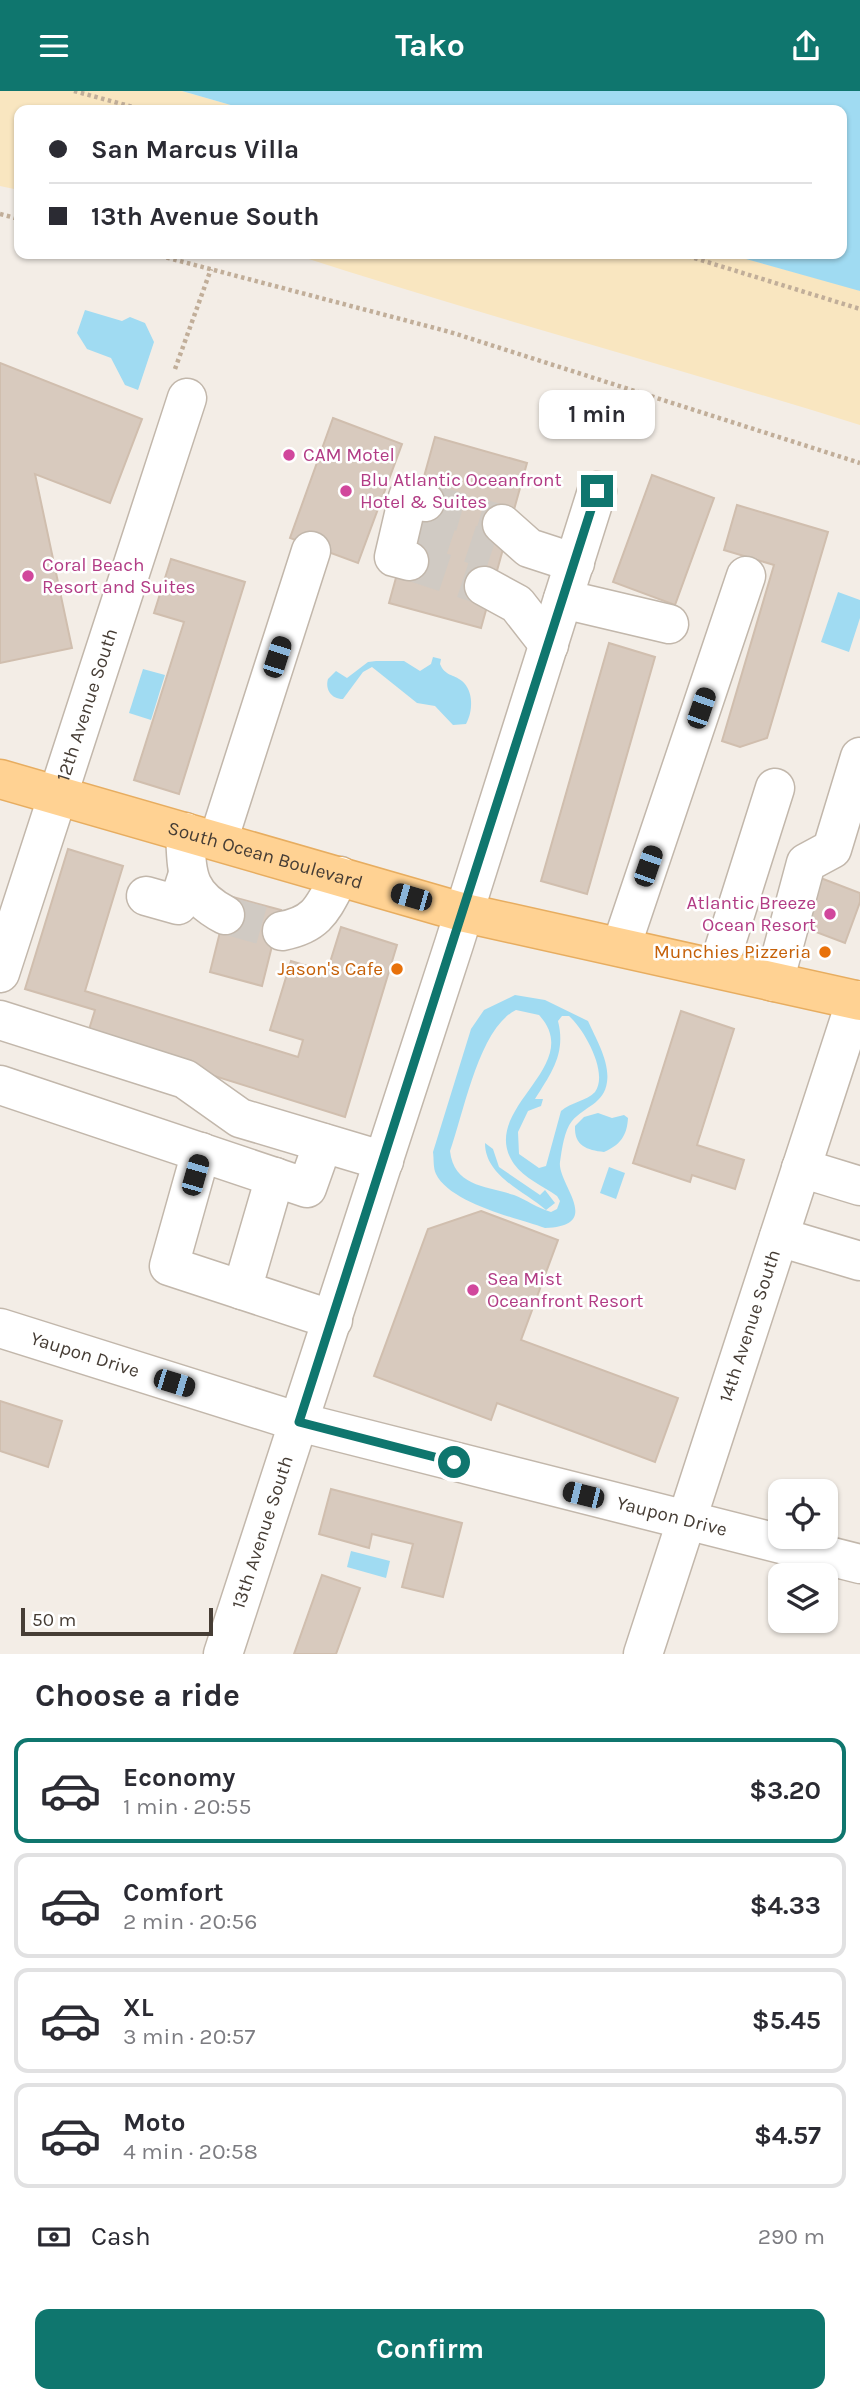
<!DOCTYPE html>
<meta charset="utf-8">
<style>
:root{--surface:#fff;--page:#f7f7f7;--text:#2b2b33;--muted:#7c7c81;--line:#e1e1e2;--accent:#0f766e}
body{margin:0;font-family:Karla,sans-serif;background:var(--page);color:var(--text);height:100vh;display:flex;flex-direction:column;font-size:26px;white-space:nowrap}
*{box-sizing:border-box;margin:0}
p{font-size:23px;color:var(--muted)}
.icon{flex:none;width:38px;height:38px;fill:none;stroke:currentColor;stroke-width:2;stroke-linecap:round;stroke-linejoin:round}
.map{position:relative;height:1563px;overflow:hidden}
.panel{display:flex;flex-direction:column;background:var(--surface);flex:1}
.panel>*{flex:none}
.hud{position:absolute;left:14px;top:14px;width:833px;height:154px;border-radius:14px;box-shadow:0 2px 5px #0004;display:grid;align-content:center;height:154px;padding:0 35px;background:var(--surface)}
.fabs{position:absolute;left:768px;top:1388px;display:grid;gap:14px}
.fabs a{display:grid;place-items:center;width:70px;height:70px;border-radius:14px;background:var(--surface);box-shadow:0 2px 5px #0004;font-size:35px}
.scale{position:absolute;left:21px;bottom:18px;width:192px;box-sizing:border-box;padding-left:7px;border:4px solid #463d35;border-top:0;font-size:19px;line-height:24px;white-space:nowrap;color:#463d35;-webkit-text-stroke:5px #fff;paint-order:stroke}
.end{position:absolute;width:32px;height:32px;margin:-16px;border:9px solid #0f766e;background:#fff;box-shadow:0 0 0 4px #fff}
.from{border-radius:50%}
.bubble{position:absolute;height:49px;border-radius:14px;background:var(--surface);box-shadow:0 2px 5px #0004;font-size:23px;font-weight:700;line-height:49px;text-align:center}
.car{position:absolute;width:21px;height:42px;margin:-21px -10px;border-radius:9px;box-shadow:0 0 5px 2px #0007;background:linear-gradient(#222 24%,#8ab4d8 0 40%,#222 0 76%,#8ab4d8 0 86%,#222 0)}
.hud b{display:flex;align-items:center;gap:24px;height:66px;font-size:26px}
.hud b+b{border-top:2px solid var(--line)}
.hud i{width:18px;height:18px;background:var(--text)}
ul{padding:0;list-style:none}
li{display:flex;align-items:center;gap:21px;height:105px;margin:0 14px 10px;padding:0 21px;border:4px solid var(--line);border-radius:14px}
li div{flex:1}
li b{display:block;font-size:26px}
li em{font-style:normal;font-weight:700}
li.active{border-color:var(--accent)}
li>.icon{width:63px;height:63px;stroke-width:1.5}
h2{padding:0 35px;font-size:32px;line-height:84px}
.pay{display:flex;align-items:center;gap:18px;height:77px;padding:0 35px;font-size:26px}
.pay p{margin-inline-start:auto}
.primary-button{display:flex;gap:14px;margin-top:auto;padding:14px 35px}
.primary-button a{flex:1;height:80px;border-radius:14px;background:var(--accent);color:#fff;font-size:28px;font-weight:700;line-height:80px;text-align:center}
header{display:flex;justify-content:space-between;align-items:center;height:91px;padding:0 35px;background:var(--accent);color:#fff;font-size:32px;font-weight:700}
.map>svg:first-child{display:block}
.sand{fill:#f9e6c0}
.water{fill:#a0dbf2;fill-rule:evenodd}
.building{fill:#d8cabe;stroke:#d0beae;stroke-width:2}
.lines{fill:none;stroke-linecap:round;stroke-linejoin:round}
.minor-tunnel{stroke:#d0cac3;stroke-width:38;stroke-dasharray:38 19;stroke-linecap:butt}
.minor-casing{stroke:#c2b7ab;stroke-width:41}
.major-casing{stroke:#e7ad60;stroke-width:41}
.path{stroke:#c1ae99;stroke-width:4.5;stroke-dasharray:3.5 3.5;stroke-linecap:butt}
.minor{stroke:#fff;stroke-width:38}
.major{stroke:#ffd293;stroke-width:38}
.route{stroke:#0f766e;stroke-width:9}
.hotel-dot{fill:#d1479c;stroke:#fff;stroke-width:2.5}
.food-dot{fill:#e8710a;stroke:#fff;stroke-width:2.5}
.labels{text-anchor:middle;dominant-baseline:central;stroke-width:5;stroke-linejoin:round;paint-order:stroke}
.hotel-label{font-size:19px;fill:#b23c85;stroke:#fff;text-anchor:start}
.street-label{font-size:19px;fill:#463d35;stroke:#fff}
.food-label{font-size:19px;fill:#c56008;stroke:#fff;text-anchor:end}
</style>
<header><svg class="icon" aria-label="menu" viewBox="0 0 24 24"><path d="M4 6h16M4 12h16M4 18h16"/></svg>Tako<svg class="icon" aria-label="share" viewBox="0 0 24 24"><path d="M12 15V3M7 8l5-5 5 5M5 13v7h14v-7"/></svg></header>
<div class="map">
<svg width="860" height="1563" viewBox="0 0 860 1563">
<rect width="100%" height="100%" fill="#f3ede6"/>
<g class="sand">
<path d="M0 0H182L248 19H19V99L0 95Z"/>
<path d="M293 163H728L852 197 860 200V334C671 275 481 224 293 163Z"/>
</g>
<g class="water">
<path d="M182 0H860V200L728 163H842V19H248Z"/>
<path d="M85 219 122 230 130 226 145 232 154 251 138 299 125 294 111 267 87 258 77 242Z"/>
<path d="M838 501 860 509V527L849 561 821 551Z"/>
<path d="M433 566 441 568 440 573C445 585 453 583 462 590 474 600 473 621 466 633L453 634 435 615 417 612 372 576 363 581 343 608C331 608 325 598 328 588L336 580 347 587 368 571 376 570H404L420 580 431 573Z"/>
<path d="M143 578 165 584 151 629 129 622Z"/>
<path d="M515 904 545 909 588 930C596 948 610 971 607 991 604 1013 585 1015 572 1030 564 1040 562 1058 560 1071 557 1093 605 1135 545 1137 516 1127 450 1112 436 1083 433 1077 434 1068 433 1061L471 938 484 919ZM516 919 539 924C587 976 476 1018 514 1073 524 1087 543 1095 557 1105L560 1110 557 1118 551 1121C537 1117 527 1109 514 1104 487 1095 454 1096 450 1060 464 1021 479 937 516 919ZM562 925H569C584 938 609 982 595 1001 587 1010 571 1011 561 1020L546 1075 539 1077 519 1063 518 1041 528 1020 541 1015 543 1008H535C552 981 566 962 558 930Z"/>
<path d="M598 1022 612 1027 624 1024 628 1027C627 1045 620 1054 604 1061 587 1059 574 1055 575 1035L584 1026Z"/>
<path d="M485 1052 493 1058 499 1076 540 1104 545 1099 555 1112 546 1119C524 1100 485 1085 485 1052Z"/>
<path d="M609 1076 625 1082 616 1108 600 1102Z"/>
<path d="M351 1460 390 1470 386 1487 347 1476Z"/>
</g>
<g class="building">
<path d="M0 272 142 328 110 412 35 383 72 557 0 572Z"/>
<path d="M333 327 402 353 358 472 290 447Z"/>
<path d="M435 346 527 372 481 537 389 512Z"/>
<path d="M652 384 714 407 675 514 613 491Z"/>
<path d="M737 414 828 441 767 647 740 656 722 650 774 474 724 459Z"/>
<path d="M171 468 245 491 179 703 134 689 184 531 154 522Z"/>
<path d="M609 552 655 566 587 803 541 790Z"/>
<path d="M68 758 123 775 85 900 298 966 303 949 270 939 291 870 327 881 341 836 397 854 345 1026 87 945 95 919 25 898Z"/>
<path d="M818 786 860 802V811L845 852 800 835Z"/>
<path d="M229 805 281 819 262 895 210 881Z"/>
<path d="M681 920 734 938 697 1054 744 1069 735 1098 692 1084 690 1091 633 1072Z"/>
<path d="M481 1120 558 1149 521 1249 678 1307 655 1371 497 1312 491 1329 374 1285 428 1138Z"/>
<path d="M0 1310 62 1330 48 1376 0 1360Z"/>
<path d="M331 1398 462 1432 443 1506 402 1496 413 1453 372 1443 369 1457 319 1443Z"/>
<path d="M322 1484 360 1497 336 1563H294Z"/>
</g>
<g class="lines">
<g class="minor-tunnel">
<path d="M425 411 502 433"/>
<path d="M416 435 492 460"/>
<path d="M409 470 484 495"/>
<path d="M225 824 282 840"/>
</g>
<defs>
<g id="minor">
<path d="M502 433 529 457 575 472"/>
<path d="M409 470 394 466 408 406 425 411"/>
<path d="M484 495 517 513 549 554"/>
<path d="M563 508 669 533"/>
<path d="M185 741C187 782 185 803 225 824"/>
<path d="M218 750 311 460"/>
<path d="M146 805 178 814 187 786"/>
<path d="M282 840C319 833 323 816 340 785"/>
<path d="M621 856 746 485"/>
<path d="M718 877 775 697"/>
<path id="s1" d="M0 882 187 307"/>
<path d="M774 891 806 772 832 758 860 666"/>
<path d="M0 929 185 988 240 1027 384 1070"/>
<path d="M0 994 307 1097 323 1052"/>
<path d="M201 1061 169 1175 242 1199 275 1086"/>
<path d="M801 1077 860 1095"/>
<path d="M779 1146 860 1170"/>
<path d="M242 1199 333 1229"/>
<path id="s2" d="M0 1237 299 1331 860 1473"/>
<path id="s3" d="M223 1563 454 853 597 400"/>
<path id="s4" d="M643 1563 856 909"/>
</g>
<g id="major">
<path id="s5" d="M0 688 465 822 860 910"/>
</g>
</defs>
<use href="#minor" class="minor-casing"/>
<use href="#major" class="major-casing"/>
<g class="path">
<path d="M74 0 144 19"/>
<path d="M0 123 19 128"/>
<path d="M153 163 450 241 860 372"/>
<path d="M681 163 860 218"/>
<path d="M175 278 211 178"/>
</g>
<use href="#minor" class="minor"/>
<use href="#major" class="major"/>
</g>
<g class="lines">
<path class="route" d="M454 1371 299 1331 597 400"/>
</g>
<g class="hotel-dot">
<circle cx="289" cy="364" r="7"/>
<circle cx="346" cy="400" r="7"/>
<circle cx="28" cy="485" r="7"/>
<circle cx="830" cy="823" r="7"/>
<circle cx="473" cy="1199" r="7"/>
</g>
<g class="food-dot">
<circle cx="825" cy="861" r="7"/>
<circle cx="397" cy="878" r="7"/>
</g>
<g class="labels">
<g class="hotel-label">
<text x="303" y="364">CAM Motel</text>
<text x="360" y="389">Blu Atlantic Oceanfront<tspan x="360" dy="22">Hotel &amp; Suites</tspan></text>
<text x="42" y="474">Coral Beach<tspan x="42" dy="22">Resort and Suites</tspan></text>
<text x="816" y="812" text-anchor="end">Atlantic Breeze<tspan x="816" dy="22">Ocean Resort</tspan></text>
<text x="487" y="1188">Sea Mist<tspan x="487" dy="22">Oceanfront Resort</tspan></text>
</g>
<g class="street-label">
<text stroke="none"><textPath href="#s1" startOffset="282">12th Avenue South</textPath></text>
<text stroke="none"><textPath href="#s5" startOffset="276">South Ocean Boulevard</textPath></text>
<text stroke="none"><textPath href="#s4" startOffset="345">14th Avenue South</textPath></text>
<text stroke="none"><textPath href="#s2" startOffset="89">Yaupon Drive</textPath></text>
<text stroke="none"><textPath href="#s2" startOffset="698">Yaupon Drive</textPath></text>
<text stroke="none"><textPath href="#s3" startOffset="128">13th Avenue South</textPath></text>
</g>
<g class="food-label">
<text x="811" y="861">Munchies Pizzeria</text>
<text x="383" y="878">Jason's Cafe</text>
</g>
</g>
</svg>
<div class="fabs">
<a><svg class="icon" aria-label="locate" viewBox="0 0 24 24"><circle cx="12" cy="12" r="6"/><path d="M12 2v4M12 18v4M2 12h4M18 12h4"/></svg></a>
<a><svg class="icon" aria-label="layers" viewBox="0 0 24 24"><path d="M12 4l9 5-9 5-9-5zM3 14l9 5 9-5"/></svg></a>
</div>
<div class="scale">50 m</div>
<i class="end from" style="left:454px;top:1371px"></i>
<i class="end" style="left:597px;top:400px"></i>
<div class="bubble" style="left:539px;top:299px;width:116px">1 min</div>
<i class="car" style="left:277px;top:566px;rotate:18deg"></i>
<i class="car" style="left:701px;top:617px;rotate:19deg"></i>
<i class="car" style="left:648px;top:775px;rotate:19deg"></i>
<i class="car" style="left:411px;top:806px;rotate:286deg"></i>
<i class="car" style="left:195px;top:1084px;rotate:16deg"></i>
<i class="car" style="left:174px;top:1292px;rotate:107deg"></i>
<i class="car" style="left:583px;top:1404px;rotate:284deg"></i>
<div class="hud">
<b><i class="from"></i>San Marcus Villa</b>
<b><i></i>13th Avenue South</b>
</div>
</div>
<section class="panel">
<h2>Choose a ride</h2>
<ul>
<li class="active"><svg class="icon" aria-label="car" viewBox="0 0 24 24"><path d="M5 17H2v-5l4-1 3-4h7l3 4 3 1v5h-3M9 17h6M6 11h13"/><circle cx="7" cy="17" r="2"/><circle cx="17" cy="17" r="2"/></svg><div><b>Economy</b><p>1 min · 20:55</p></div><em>$3.20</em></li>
<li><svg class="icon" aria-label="car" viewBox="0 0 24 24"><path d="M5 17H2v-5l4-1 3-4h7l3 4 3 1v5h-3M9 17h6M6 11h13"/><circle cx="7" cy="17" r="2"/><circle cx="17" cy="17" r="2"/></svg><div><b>Comfort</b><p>2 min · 20:56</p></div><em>$4.33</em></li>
<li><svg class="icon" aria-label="car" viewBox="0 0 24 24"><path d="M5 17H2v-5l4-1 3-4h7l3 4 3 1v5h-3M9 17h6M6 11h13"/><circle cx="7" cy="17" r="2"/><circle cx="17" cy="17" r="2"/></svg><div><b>XL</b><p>3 min · 20:57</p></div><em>$5.45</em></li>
<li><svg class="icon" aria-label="car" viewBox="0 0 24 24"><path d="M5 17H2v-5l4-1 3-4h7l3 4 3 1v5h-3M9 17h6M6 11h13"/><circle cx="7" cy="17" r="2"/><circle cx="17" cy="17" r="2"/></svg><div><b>Moto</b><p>4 min · 20:58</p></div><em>$4.57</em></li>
</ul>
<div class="pay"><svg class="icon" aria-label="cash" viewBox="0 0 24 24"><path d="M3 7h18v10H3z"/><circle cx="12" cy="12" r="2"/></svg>Cash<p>290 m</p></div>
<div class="primary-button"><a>Confirm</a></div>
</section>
